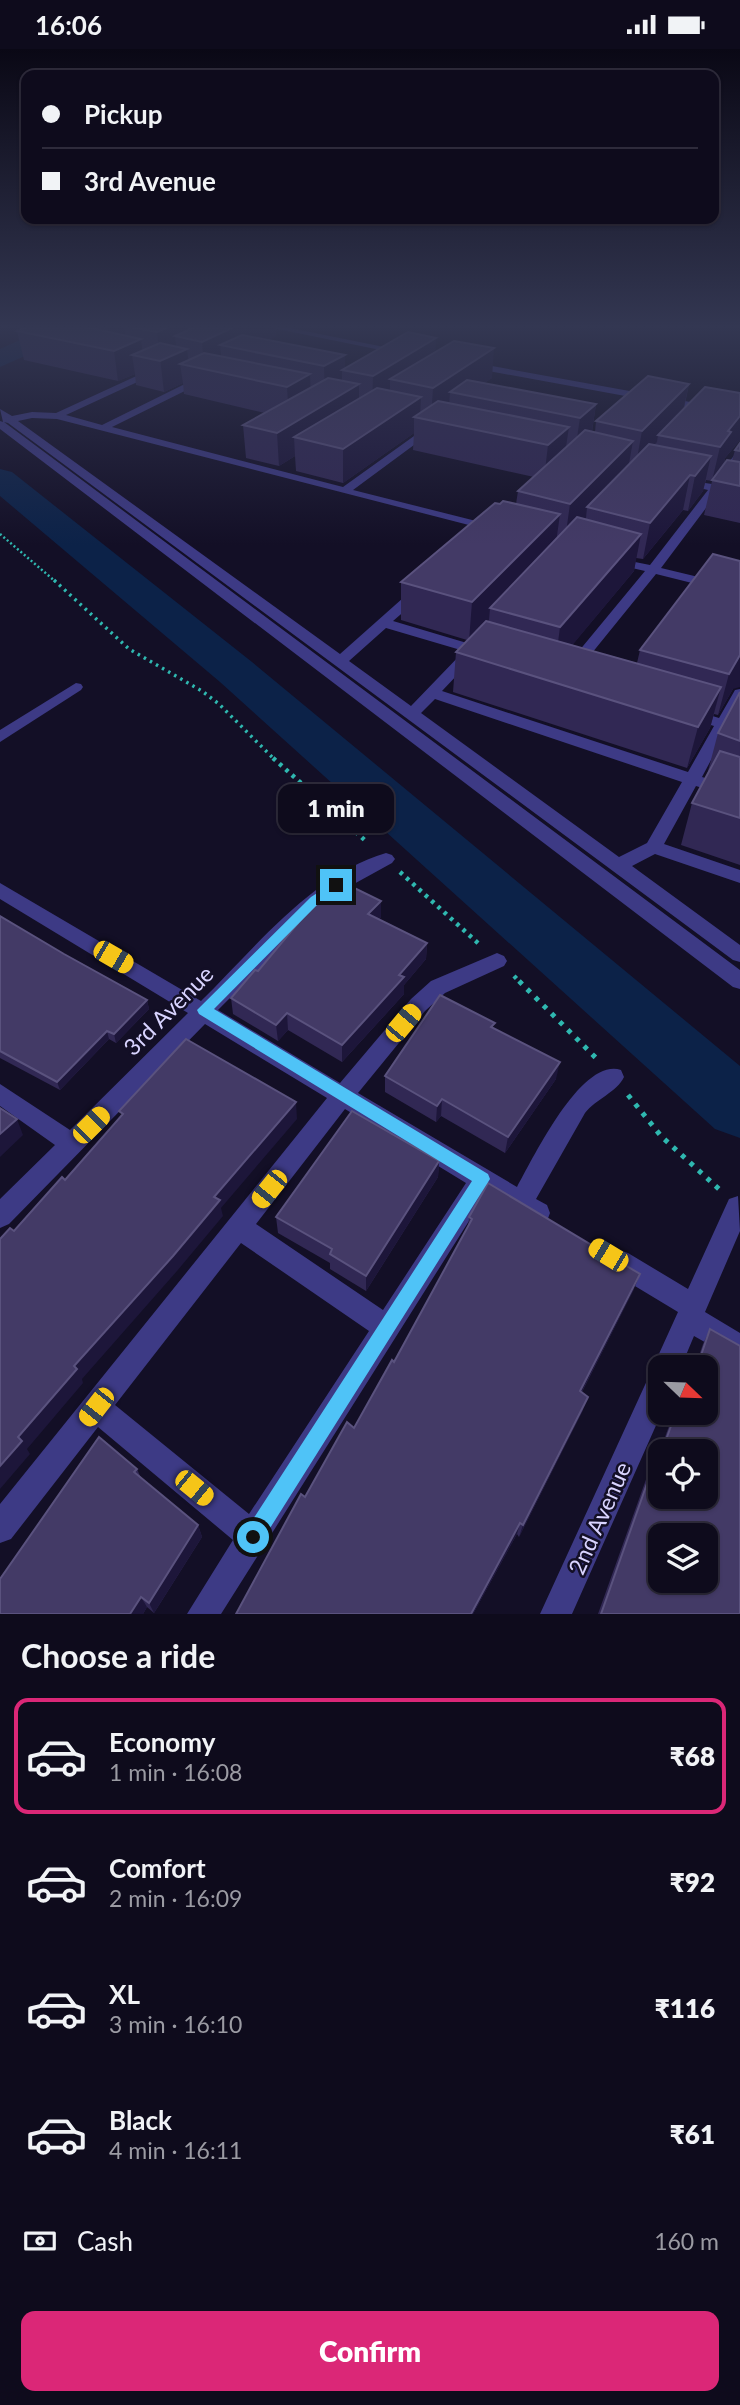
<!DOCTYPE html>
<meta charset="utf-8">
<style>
:root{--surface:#0e0b1c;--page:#1c1929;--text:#f1f3f6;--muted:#9b9ba3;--line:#2e2b3b;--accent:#db2777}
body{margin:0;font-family:Lato,sans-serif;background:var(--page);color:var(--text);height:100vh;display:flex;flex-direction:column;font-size:26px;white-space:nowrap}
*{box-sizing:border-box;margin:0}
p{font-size:23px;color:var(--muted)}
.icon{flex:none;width:38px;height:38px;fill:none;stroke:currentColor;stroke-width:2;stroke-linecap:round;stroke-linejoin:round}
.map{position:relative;height:1565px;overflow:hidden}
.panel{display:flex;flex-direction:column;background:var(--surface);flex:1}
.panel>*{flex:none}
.top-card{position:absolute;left:21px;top:21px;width:698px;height:154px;border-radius:14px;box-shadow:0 2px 5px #0004,0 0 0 2px var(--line);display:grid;align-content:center;height:154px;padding:0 21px;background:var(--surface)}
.needle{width:46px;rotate:113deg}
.fabs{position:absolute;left:648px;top:1306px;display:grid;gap:14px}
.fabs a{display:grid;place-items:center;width:70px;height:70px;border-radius:14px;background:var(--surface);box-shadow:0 2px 5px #0004,0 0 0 2px var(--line);font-size:35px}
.end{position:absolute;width:32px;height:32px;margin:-16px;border:9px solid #4fc3f7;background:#111;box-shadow:0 0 0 4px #111}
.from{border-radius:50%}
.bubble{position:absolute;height:49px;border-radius:14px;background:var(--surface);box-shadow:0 2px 5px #0004,0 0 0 2px var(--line);font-size:23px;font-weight:800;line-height:49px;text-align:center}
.car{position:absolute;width:21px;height:42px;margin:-21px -10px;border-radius:9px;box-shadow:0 0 5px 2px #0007;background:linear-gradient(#f5c518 24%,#345 0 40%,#f5c518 0 76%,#345 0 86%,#f5c518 0)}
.top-card b{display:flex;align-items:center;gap:24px;height:66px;font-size:26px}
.top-card b+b{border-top:2px solid var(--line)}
.top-card i{width:18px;height:18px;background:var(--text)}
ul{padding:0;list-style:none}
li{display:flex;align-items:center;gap:21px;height:116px;margin:0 14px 10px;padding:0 7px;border:4px solid transparent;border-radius:14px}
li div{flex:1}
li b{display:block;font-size:26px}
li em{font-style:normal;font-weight:800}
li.on{border-color:var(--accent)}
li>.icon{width:63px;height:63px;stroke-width:1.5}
h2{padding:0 21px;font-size:32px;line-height:84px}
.pay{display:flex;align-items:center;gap:18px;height:77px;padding:0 21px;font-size:26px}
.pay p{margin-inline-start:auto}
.action{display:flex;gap:14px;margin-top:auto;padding:14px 21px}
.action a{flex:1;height:80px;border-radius:14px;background:var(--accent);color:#fff;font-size:28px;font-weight:800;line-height:80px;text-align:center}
.status{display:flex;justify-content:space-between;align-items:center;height:49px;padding:0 35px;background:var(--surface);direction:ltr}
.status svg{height:19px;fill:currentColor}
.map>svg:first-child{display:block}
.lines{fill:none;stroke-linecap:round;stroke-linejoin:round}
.river{fill:#0c2248;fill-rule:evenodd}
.path-far3{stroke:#2fb8b0;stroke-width:2.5;stroke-dasharray:2 2.5;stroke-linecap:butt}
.path-far2{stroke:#2fb8b0;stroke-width:3.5;stroke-dasharray:2.5 4.5;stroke-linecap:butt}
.path-far1{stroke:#2fb8b0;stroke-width:4.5;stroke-dasharray:3.5 5;stroke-linecap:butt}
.path{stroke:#2fb8b0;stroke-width:5;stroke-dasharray:4.5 7;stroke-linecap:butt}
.minor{fill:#3d3a85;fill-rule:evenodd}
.wall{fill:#312854}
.shaded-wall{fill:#1d163a}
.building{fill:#433a66;stroke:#5a527e;stroke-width:2;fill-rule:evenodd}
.route{fill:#4fc3f7}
.labels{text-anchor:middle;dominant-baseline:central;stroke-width:5;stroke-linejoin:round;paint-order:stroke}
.near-street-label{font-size:23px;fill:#d9d4ff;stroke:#130f26}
</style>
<div class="status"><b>16:06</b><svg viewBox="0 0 49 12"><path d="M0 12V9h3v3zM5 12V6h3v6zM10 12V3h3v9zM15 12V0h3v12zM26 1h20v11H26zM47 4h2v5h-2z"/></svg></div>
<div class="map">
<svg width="740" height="1565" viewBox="0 0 740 1565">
<rect width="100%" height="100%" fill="#130f26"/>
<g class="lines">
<g class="river">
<path d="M51 277H85L81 282 0 318V300Z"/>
<path d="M0 420 12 423 252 613 740 1017V1089L715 1080 220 633 0 447Z"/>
</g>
<path class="path-far3" d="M0 485 56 533"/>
<path class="path-far2" d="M54 531 129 600 202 642 219 655 275 711"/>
<g class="path-far1">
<path d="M273 709 368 794"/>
<path d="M400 823 479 895"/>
<path d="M514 927 521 934"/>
</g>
<g class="path">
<path d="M519 932 597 1010"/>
<path d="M628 1046 661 1087 721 1142"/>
</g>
<g class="minor">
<path d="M19 277H28L24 279Z"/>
<path d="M263 277H280L409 303 405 306Z"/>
<path d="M470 313 740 362V368L467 318 466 316Z"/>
<path d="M156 318 159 319V323L66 366 102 376 201 327H207V331L112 378 343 438 428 377 437 379 353 441 496 477V483L57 370 32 369 18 372 340 605 412 541H422V547L393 572 487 600 489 603 482 607 476 606 442 642 688 723 714 677 685 668 682 665 690 660 719 669 735 641 740 640V658L732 673 740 675V685L727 681 702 728 740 740V751L696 737 664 795 740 821V834L655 805 632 817 740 896V913L733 911 8 374 4 373 740 921V940L733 938 0 380V372L3 373 0 360 12 367 32 363 56 364ZM386 579 464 602 411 657 349 612ZM435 650 682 733 647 794 619 808 421 664Z"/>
<path d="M740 403V413L722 437 740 441V447L718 443 661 519 740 538V546L656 525 579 620H569L567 617 569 614 645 522 610 514V508L650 516 708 441 678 434V430L712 435 736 404Z"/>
<path d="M76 634 81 635 83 638 81 641 0 693V681Z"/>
<path d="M386 804 392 806 395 810 392 814 343 841 322 856 218 961 340 1034 411 950 431 932 490 907 497 904 504 907 507 912 504 917 445 944 425 962 358 1044 517 1138C533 1110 581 1008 621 1021L624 1028C617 1043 596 1050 585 1064L536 1150 547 1156 550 1164 547 1172 538 1176 486 1145 221 1565H187L233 1491 98 1378 11 1490 0 1494V1455L327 1049 205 975 9 1175 0 1179V1150L55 1096 0 1057V1035L70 1081 188 964 0 850V834L201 952C254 900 313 825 386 804ZM345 1060 466 1134 383 1261 256 1175ZM241 1194 369 1282 249 1465 115 1356Z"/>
<path d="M738 1147 740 1182 705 1263 740 1284V1313L694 1287 681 1318H660L662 1363 572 1565H540L650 1325 655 1323 653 1318 678 1263 610 1222 606 1213 610 1204 619 1201 628 1204 688 1240 729 1150Z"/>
</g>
</g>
<g class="wall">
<path d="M30 277H275L276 287 268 291 345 319 436 303 492 329 484 334 596 355 592 383H595L596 372 689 335 684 360 740 344V391L725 409 724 416 732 412 735 401 740 394V474L704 466 712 432 706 431 703 442 688 462 683 461 643 510 636 509 634 522 572 596 637 614 640 601 713 505 733 640 718 666 714 665 710 679 687 719 453 643 456 603 467 591 401 571V533L500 455H516L518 442 534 428 413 401 414 384 343 434 296 422 295 407 279 417 246 409 243 376 265 364 184 345 183 334 164 343 136 336 135 325 118 332 24 311 17 282Z"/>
<path d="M740 643V816L681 796 692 754 707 726 718 684Z"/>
<path d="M381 852V868L379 870 427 894 426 910 404 936V945L342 1013 288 981 278 992 233 965 231 949 258 922Z"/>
<path d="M0 867 64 905 147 951 149 960 116 994 109 990 60 1041 0 1009Z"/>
<path d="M494 980 556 1030 505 1104 441 1067 436 1073 385 1043V1027Z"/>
<path d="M439 1112 438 1128 366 1242 330 1220V1214L278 1184 276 1168Z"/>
<path d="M469 1168 634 1240 582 1343 583 1361 519 1488 517 1485 473 1565 305 1448 354 1379 394 1313 468 1178Z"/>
<path d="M710 1280 740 1565H598L649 1422 656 1409 657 1410 660 1403V1447L705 1402H660L674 1363H705V1318H695L703 1295Z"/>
<path d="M137 1420 141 1429 198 1476 202 1488 154 1564 147 1558 143 1565H0Z"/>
</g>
<g class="shaded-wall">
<path d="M107 277H166H124L127 294 111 301Z"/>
<path d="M171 277H275L276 287 247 302 220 296 222 314 204 320 202 293 175 287 177 304 187 300 189 317 180 315 183 334 164 343 157 283Z"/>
<path d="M436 289 435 318 390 330V347L372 358 373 327Z"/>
<path d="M141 290 143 308 132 306 135 325 118 332 114 302Z"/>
<path d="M494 299 492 329 467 346 450 343 449 359 431 371 433 339Z"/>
<path d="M345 306V322L342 321V338L325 348 324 317Z"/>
<path d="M310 325 311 356 289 369 287 338Z"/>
<path d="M359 335V366L294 388 295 407 279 417 277 384Z"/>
<path d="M689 335 682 366 658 386 657 393 636 415 642 382Z"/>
<path d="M421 348 420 369 414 368V384L343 434V400Z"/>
<path d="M596 355 591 388 575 402 580 369Z"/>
<path d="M740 367V391L725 409 724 416 712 432 720 398 728 382Z"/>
<path d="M569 378 564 411 544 430 548 396Z"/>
<path d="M633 392 627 426 587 458 586 469 565 491 570 455Z"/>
<path d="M711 407 703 442 688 462 695 427Z"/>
<path d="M690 426 683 461 643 510 650 474Z"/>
<path d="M560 465 555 501 490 559 489 571 469 592 472 553Z"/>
<path d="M641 485 634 522 555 617 560 578Z"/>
<path d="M740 606V638L733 640 718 666 729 625Z"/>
<path d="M721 638 710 679 687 719 698 678Z"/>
<path d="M381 852V868L368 882V865Z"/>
<path d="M427 894 426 910 404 936V945L342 1013V996L399 926Z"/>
<path d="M147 951 149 960 116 994 114 985Z"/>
<path d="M287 964 288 981 278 992 276 976Z"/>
<path d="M107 982 109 990 60 1041 57 1033Z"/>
<path d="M560 1013 556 1030 505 1104 508 1088Z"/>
<path d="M442 1050 441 1067 436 1073 437 1057Z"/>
<path d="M296 1053 297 1070 221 1159 223 1167 177 1222 82 1330 83 1334 27 1400 30 1405 0 1440V1417L18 1388 74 1317 214 1148Z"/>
<path d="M17 1070 23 1086 0 1108V1085Z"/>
<path d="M439 1112 438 1128 366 1242V1227Z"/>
<path d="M640 1225 634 1240 575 1356 580 1342Z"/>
<path d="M588 1348 583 1361 519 1488 523 1476Z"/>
<path d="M520 1474 517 1485 473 1565H471Z"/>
<path d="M198 1476 202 1488 154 1564 149 1554Z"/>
<path d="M141 1548 147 1558 143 1565H130Z"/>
</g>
<g class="building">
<path d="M30 277H82L141 290 114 302 17 282Z"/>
<path d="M124 277H171L157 283Z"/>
<path d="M197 277H236L202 293 175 287Z"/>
<path d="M408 283 436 289 373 327 342 321Z"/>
<path d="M242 286 345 306 324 317 220 296Z"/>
<path d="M454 292 494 299 433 339 390 330Z"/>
<path d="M160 294 187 300 160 312 132 306Z"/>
<path d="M204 304 310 325 287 338 180 315Z"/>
<path d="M648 327 689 335 642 382 596 372Z"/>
<path d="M328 329 359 335 277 384 243 376Z"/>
<path d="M467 331 596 355 580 369 450 343Z"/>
<path d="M705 338 740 344V367L728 382 731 383 720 398 658 386Z"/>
<path d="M377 339 421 348 343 400 294 388Z"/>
<path d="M438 352 569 378 548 396 414 368Z"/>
<path d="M585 381 633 392 570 455 518 442Z"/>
<path d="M740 394V402L735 401Z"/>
<path d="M649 395 711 407 695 427 690 426 650 474 587 458Z"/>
<path d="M727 411 740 413V437L712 431Z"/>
<path d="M503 452 560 465 472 553 401 533 495 454 500 455Z"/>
<path d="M577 468 641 485 560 578 490 559Z"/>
<path d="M713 505 740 512V606L729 625 640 601Z"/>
<path d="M486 572 721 638 698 678 456 603Z"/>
<path d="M740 643V692L718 684Z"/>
<path d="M720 702 740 708V769L692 754Z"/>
<path d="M338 831 381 852 368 865 427 894 399 926 404 928 342 996 287 964 276 976 231 949 255 921 258 922 329 837Z"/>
<path d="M0 867 64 905 147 951 114 985 107 982 57 1033 0 1002Z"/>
<path d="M440 946 495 974 491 978 560 1013 508 1088 442 1050 437 1057 385 1027Z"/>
<path d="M186 990 296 1053 214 1148 220 1151 173 1207 74 1317 77 1320 18 1388 22 1392 0 1417V1190L10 1179 14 1182 62 1128 65 1131 123 1065 119 1062Z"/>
<path d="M0 1059 17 1070 0 1085Z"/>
<path d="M352 1062 439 1112 366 1227 330 1205 332 1200 276 1168Z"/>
<path d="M488 1134 640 1225 580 1342 588 1348 523 1476 520 1474 471 1565H236L301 1445 305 1448 347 1373 354 1379 392 1311 394 1313 472 1170 469 1168Z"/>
<path d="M710 1280 740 1297V1565H601L656 1409 659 1411 660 1410V1447H705V1402H662L676 1363H705V1318H697ZM660 1486H705V1531H660Z"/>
<path d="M99 1388 137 1420 134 1423 198 1476 149 1554 141 1548 130 1565H0V1530Z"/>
</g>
<linearGradient id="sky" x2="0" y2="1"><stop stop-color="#0a0815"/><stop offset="0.56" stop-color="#333752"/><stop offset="1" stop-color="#333752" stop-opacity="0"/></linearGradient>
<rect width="740" height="496" fill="url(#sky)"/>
<path class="route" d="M336 832 342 836 341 839 319 854 214 960 488 1125 490 1130 260 1495 253 1498 246 1495 243 1488 246 1481 472 1132 199 965 197 961 311 848Z"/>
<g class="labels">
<g class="near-street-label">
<text transform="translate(168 961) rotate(-45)">3rd Avenue</text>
<text transform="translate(599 1469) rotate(-66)">2nd Avenue</text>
</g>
</g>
</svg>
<div class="fabs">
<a><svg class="needle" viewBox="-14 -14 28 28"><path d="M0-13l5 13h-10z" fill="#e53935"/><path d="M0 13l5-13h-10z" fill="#9b9ba3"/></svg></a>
<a><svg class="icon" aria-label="locate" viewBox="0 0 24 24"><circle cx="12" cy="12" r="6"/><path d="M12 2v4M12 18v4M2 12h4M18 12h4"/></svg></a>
<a><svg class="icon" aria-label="layers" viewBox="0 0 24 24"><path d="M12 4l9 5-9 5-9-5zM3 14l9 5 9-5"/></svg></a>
</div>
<i class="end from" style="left:253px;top:1488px"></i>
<i class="end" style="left:336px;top:836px"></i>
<div class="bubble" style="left:278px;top:735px;width:116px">1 min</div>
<i class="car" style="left:113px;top:908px;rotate:120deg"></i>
<i class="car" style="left:403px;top:974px;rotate:40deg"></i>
<i class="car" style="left:91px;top:1076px;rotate:45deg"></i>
<i class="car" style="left:269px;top:1140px;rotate:219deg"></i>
<i class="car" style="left:608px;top:1206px;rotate:301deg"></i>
<i class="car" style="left:96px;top:1358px;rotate:218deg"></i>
<i class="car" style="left:194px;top:1439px;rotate:129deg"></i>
<div class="top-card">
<b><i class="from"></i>Pickup</b>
<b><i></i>3rd Avenue</b>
</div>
</div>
<section class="panel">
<h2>Choose a ride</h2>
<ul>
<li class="on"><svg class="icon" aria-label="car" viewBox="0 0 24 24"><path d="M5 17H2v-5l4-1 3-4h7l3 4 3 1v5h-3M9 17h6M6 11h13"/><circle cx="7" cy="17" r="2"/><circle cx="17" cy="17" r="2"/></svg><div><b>Economy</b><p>1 min · 16:08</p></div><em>₹68</em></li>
<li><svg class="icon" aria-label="car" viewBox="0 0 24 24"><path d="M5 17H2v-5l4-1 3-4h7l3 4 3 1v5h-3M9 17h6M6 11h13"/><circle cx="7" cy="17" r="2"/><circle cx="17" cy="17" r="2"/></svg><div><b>Comfort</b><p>2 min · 16:09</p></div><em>₹92</em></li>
<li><svg class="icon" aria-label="car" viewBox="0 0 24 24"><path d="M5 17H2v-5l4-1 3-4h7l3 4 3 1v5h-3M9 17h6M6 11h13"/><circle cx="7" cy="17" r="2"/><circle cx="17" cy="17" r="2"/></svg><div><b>XL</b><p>3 min · 16:10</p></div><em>₹116</em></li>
<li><svg class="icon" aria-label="car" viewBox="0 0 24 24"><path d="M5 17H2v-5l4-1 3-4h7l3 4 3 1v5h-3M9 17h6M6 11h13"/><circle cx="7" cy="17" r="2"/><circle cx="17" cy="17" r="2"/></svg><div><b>Black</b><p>4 min · 16:11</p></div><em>₹61</em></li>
</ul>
<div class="pay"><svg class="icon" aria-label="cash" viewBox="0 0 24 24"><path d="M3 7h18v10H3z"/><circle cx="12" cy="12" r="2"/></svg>Cash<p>160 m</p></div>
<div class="action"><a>Confirm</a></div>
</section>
